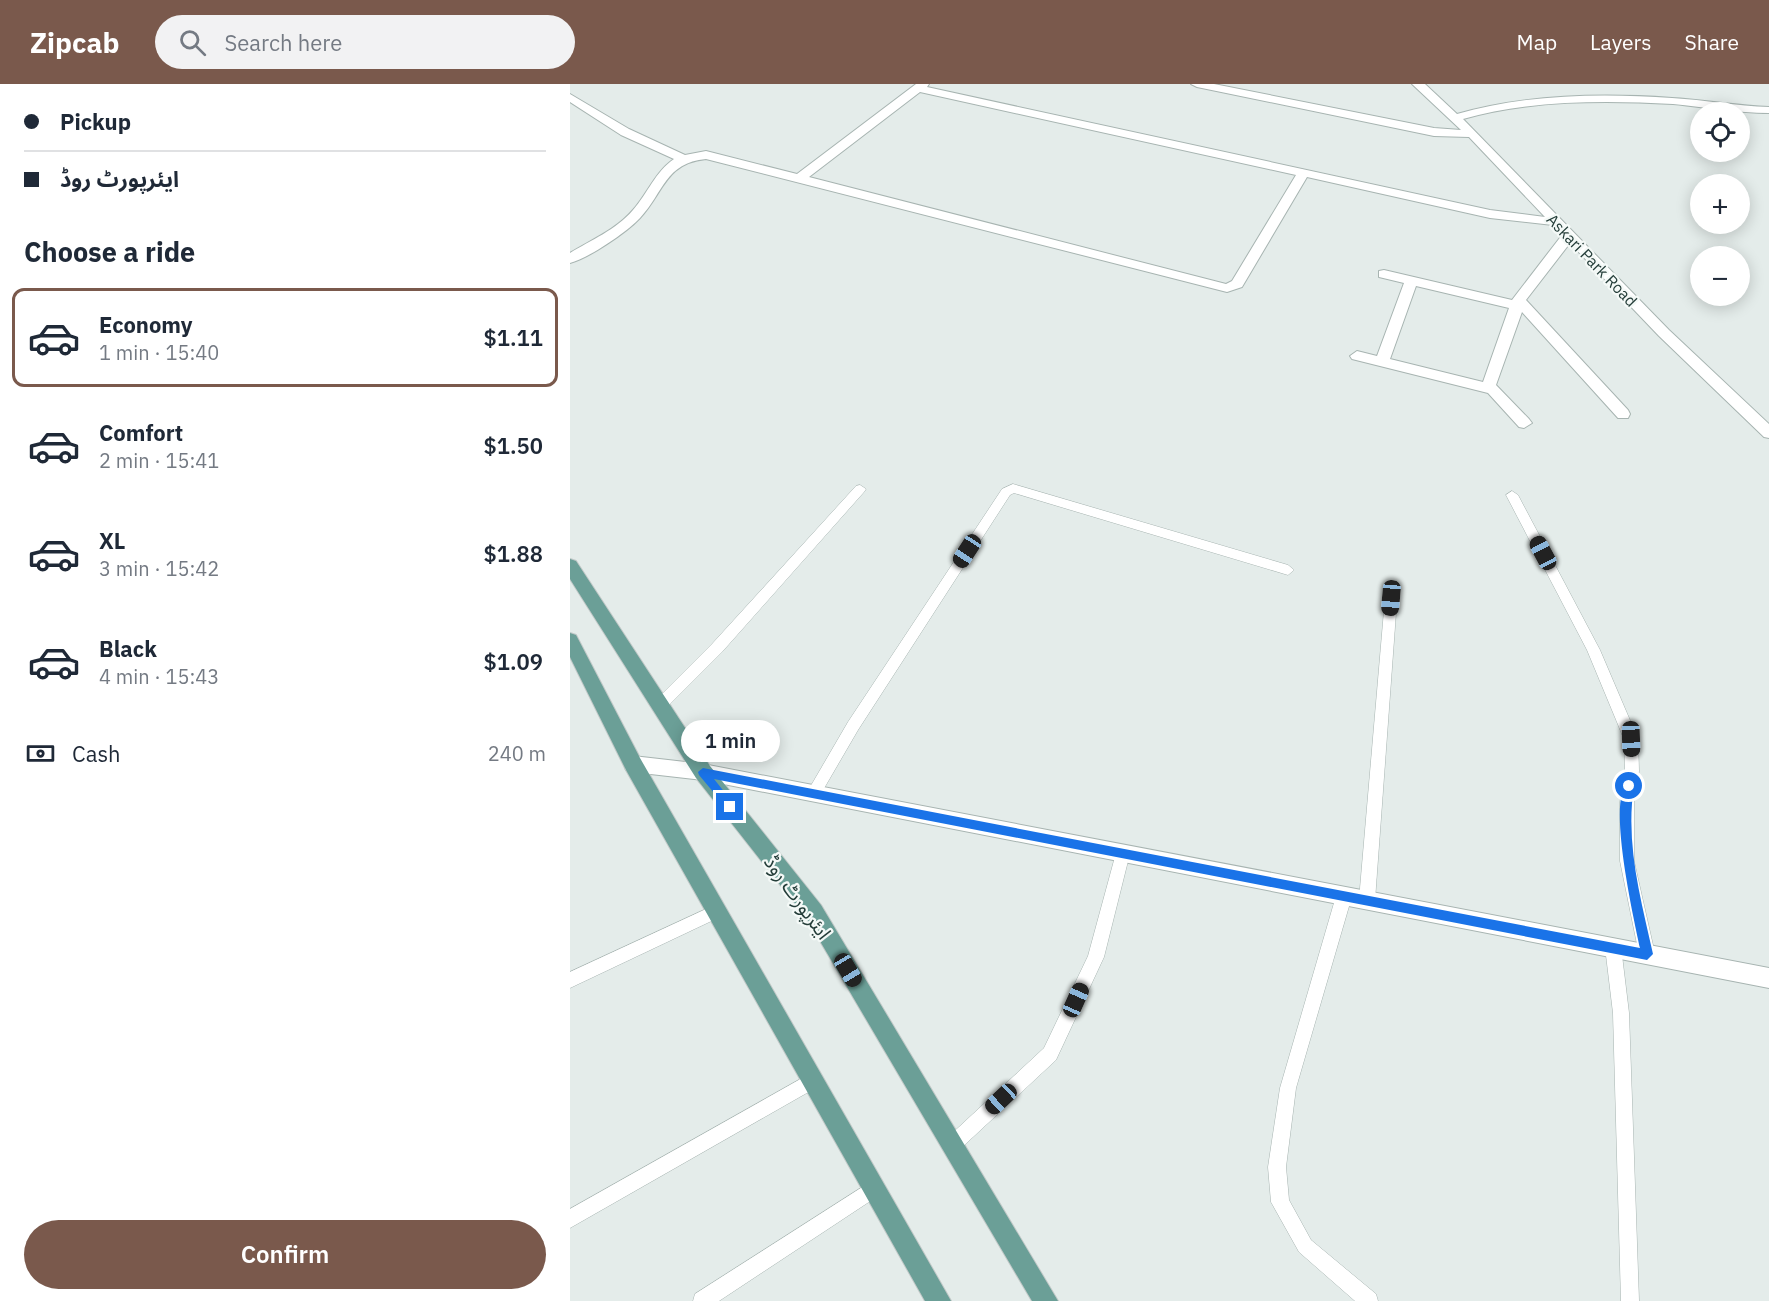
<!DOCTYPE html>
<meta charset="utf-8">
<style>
:root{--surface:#fff;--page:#f2f2f3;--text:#1f2937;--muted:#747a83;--line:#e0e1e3;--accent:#7a594c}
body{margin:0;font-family:"IBM Plex Sans","Noto Sans Arabic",sans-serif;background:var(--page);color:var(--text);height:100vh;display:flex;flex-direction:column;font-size:22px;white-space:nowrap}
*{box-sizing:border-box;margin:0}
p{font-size:20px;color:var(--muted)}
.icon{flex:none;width:33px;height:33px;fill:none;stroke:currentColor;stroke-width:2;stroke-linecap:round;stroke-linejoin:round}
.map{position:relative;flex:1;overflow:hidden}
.details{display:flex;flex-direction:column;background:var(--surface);width:570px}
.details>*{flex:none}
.top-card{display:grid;align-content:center;height:132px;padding:0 24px;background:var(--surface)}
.fabs{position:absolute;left:1120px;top:18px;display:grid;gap:12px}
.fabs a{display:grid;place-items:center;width:60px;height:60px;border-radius:50%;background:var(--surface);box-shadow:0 3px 15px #0003;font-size:30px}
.end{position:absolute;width:27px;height:27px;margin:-14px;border:8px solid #1a73e8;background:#fff;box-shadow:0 0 0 3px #fff}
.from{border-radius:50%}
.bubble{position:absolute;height:42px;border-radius:21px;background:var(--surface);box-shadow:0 3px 15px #0003;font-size:20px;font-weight:600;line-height:42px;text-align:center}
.car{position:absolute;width:18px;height:36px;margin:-18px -9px;border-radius:8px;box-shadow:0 0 4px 2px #0007;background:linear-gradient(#222 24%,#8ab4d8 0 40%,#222 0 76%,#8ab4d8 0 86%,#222 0)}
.top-card b{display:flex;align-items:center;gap:21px;height:57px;font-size:22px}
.top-card b+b{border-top:2px solid var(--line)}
.top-card i{width:15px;height:15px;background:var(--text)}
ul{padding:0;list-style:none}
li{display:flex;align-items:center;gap:18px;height:99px;margin:0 12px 9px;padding:0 12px;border:3px solid transparent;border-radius:12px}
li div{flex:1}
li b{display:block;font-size:22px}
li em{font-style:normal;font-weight:600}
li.active{border-color:var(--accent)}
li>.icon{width:54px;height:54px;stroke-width:1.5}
h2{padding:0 24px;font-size:27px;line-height:72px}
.pay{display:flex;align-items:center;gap:15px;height:66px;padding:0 24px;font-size:22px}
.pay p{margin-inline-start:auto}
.button{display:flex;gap:12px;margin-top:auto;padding:12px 24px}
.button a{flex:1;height:69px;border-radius:36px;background:var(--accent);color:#fff;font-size:24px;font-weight:600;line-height:69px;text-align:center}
header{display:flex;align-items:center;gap:36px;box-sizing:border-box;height:84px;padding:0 30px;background:var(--accent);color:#fff}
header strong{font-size:28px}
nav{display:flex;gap:33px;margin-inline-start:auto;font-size:21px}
.search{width:420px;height:54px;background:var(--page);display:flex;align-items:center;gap:15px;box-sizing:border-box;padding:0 21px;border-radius:33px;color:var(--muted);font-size:22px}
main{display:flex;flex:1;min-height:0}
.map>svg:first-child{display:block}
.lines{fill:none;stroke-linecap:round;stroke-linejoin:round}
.service-casing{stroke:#a7b4b1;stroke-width:1}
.minor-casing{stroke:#a7b4b1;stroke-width:2}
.tertiary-casing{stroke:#a7b4b1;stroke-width:2}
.primary-casing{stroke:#c2c9c8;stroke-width:2}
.service{fill:#fff;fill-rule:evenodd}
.minor{fill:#fff;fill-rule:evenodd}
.tertiary{fill:#fff;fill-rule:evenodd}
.primary{fill:#6b9f97;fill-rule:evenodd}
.route{fill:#1a73e8}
.labels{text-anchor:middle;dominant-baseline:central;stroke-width:4.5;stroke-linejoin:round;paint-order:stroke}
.far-street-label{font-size:16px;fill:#243d39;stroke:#f4f9f7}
.street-label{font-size:20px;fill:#243d39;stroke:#f4f9f7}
</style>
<header>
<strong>Zipcab</strong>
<div class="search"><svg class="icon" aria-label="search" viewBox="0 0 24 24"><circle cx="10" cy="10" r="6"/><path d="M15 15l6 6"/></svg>Search here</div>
<nav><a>Map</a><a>Layers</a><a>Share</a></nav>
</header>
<main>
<section class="details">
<div class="top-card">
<b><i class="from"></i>Pickup</b>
<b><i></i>ایئرپورٹ روڈ</b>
</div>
<h2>Choose a ride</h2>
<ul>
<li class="active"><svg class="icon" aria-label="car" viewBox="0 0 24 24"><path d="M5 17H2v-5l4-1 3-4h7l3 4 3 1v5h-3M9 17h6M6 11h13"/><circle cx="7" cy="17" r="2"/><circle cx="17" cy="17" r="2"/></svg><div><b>Economy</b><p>1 min · 15:40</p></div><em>$1.11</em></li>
<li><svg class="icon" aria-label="car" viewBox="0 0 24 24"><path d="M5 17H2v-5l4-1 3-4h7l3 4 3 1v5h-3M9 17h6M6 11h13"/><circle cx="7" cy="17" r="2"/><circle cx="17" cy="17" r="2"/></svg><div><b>Comfort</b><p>2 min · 15:41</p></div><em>$1.50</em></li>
<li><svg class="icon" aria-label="car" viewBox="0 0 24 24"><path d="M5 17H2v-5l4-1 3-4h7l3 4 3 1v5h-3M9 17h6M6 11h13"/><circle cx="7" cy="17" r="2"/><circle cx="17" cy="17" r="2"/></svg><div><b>XL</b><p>3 min · 15:42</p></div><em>$1.88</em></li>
<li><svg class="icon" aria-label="car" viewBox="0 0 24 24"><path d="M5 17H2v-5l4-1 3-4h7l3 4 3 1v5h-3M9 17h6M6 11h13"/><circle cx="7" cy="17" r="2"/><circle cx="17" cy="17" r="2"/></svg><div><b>Black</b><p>4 min · 15:43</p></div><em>$1.09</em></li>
</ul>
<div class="pay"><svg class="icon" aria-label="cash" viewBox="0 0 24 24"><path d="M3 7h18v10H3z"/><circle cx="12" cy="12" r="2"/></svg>Cash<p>240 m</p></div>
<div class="button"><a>Confirm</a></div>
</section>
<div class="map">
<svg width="1199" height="1217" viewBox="0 0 1199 1217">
<rect width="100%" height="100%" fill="#e4ecea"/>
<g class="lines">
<defs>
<g id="service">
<path d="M443 400 718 481 724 486 718 491 444 409 440 411 288 646 249 713 244 715 239 713 237 709 239 705 278 638 432 405Z"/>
<path d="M290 401 296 405 294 408 152 568 95 625H85L83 621 85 617 142 560 286 402Z"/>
<path d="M942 407 948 411 1030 566 1068 655 1069 687 1064 718V777L1085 870 1083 875 1077 878 1071 875 1069 870 1050 777V718L1055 687 1054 655 1017 566 936 411Z"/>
<path d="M821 510 827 515 805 816 802 821 797 823 792 821 789 816 815 515Z"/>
<path d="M553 762 558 764 560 769 534 873 486 976 388 1067 382 1070 376 1067 373 1061 376 1055 474 964 518 872 546 769 548 764Z"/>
<path d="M774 805 779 807 782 812 726 1004 716 1083 719 1116 741 1156 806 1210 808 1217H785L729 1168 701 1118 698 1083 710 1004 766 812 769 807Z"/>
<path d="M147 820 152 822 155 827 152 832 0 904V888Z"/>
<path d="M1043 856 1049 858 1051 863 1059 929 1069 1217H1051L1043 929 1035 863 1037 858Z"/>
<path d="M243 988 249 990 251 996 249 1002 0 1144V1125Z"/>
<path d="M305 1095 311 1098 314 1104 311 1110 149 1217H123L125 1210Z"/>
</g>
<path id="minor" d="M346 0H359L357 3 920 126 975 133 899 53 864 52 627 3 621 0H644L864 44 891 46 842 0H855L887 30C956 10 1031 9 1102 14 1135 16 1167 22 1199 23V29C1167 29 1135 23 1103 20 1034 16 960 16 893 35L1099 246 1199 340V354L1194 353 1089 252 1000 159 956 216 1058 326 1060 330 1058 334H1048L952 228 926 301 959 335 962 339 954 344 949 343 918 309 782 275 780 272 787 267 807 272 834 199 809 193V187L814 186 942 216 992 151 983 141 920 134 737 93 672 203 657 208 136 75C95 79 94 108 70 134 57 148 19 174 0 179V169C21 156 46 146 63 126 78 109 85 88 104 75L51 51 0 18V10L59 45 115 71 136 67 227 90ZM350 8 726 91 662 197 656 200 239 93ZM846 202 939 224 913 298 820 275Z"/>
<path id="tertiary" d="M63 672 133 680 1199 884V904L133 696 63 688 56 686 54 680 56 674Z"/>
<g id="primary">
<path d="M0 475 6 477 140 682 251 821 488 1217H462L237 835 126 694 0 495Z"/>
<path d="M0 549 6 551 70 674 381 1217H355L56 686 0 573Z"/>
</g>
</defs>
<use href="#service" class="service-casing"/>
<use href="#minor" class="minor-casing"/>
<use href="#tertiary" class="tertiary-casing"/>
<use href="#primary" class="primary-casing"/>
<use href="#service" class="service"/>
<use href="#minor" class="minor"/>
<use href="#tertiary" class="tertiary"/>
<use href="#primary" class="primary"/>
</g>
<path class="route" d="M133 684 1070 864C1065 839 1035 711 1059 698L1064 702C1055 760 1071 815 1083 870L1077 876 144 695 164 720V727L160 728 129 691 128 688Z"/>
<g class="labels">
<g class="far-street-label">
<text transform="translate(1022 176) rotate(46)">Askari Park Road</text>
</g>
<g class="street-label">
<text transform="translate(228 813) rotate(54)">ایئرپورٹ روڈ</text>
</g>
</g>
</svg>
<div class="fabs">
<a><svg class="icon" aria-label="locate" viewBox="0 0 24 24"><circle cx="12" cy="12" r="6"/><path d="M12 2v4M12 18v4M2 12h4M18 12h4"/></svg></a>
<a>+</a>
<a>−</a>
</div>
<i class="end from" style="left:1059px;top:702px"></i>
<i class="end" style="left:160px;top:723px"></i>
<div class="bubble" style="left:111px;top:636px;width:99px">1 min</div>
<i class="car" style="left:397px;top:467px;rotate:213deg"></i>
<i class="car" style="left:973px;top:469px;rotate:332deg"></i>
<i class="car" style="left:821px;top:514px;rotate:185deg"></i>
<i class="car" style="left:1061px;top:655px;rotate:178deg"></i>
<i class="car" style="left:278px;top:886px;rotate:149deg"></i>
<i class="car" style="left:506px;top:916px;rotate:24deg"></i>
<i class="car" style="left:431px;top:1015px;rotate:227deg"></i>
</div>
</main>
